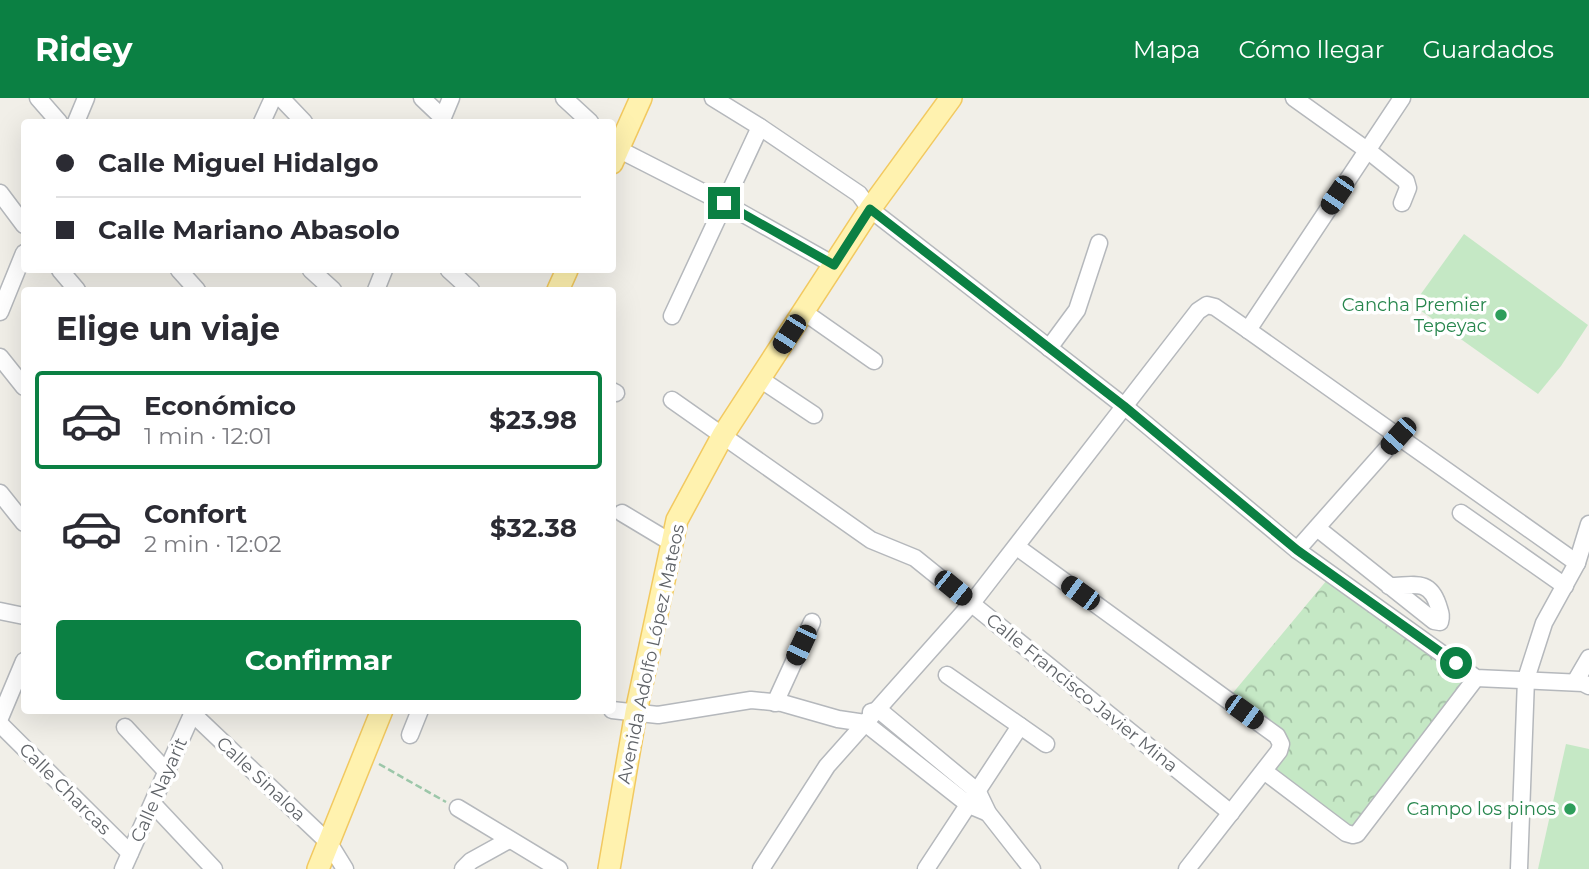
<!DOCTYPE html>
<html lang="es">
<meta charset="utf-8">
<style>
:root{--surface:#fff;--page:#f7f7f7;--text:#2b2b33;--muted:#7c7c81;--line:#e1e1e2;--accent:#0b8043}
body{margin:0;font-family:Montserrat,sans-serif;background:var(--page);color:var(--text);height:100vh;display:flex;flex-direction:column;font-size:26px;white-space:nowrap}
*{box-sizing:border-box;margin:0}
p{font-size:23px;color:var(--muted)}
.icon{flex:none;width:38px;height:38px;fill:none;stroke:currentColor;stroke-width:2;stroke-linecap:round;stroke-linejoin:round}
.map{position:relative;flex:1;overflow:hidden}
.drawer{position:absolute;left:21px;top:189px;width:595px;height:427px;display:flex;flex-direction:column;background:var(--surface);border-radius:7px;box-shadow:0 7px 28px #0002}
.drawer>*{flex:none}
.banner{position:absolute;left:21px;top:21px;width:595px;height:154px;border-radius:7px;box-shadow:0 7px 28px #0002;display:grid;align-content:center;height:154px;padding:0 35px;background:var(--surface)}
.end{position:absolute;width:32px;height:32px;margin:-16px;border:9px solid #0b8043;background:#fff;box-shadow:0 0 0 4px #fff}
.from{border-radius:50%}
.car{position:absolute;width:21px;height:42px;margin:-21px -10px;border-radius:9px;box-shadow:0 0 5px 2px #0007;background:linear-gradient(#222 24%,#8ab4d8 0 40%,#222 0 76%,#8ab4d8 0 86%,#222 0)}
.banner b{display:flex;align-items:center;gap:24px;height:66px;font-size:26px}
.banner b+b{border-top:2px solid var(--line)}
.banner i{width:18px;height:18px;background:var(--text)}
ul{padding:0;list-style:none}
li{display:flex;align-items:center;gap:21px;height:98px;margin:0 14px 10px;padding:0 21px;border:4px solid transparent;border-radius:7px}
li div{flex:1}
li b{display:block;font-size:26px}
li em{font-style:normal;font-weight:700}
li.selected{border-color:var(--accent)}
li>.icon{width:63px;height:63px;stroke-width:1.5}
h2{padding:0 35px;font-size:32px;line-height:84px}
.cta{display:flex;gap:14px;margin-top:auto;padding:14px 35px}
.cta a{flex:1;height:80px;border-radius:7px;background:var(--accent);color:#fff;font-size:28px;font-weight:700;line-height:80px;text-align:center}
header{display:flex;align-items:center;gap:42px;box-sizing:border-box;height:98px;padding:0 35px;background:var(--accent);color:#fff}
header strong{font-size:33px}
nav{display:flex;gap:38px;margin-inline-start:auto;font-size:24px}
.map>svg:first-child{display:block}
.forest{fill:url(#forest-crowns)}
.garden{fill:#c5e8c5}
.lines{fill:none;stroke-linecap:round;stroke-linejoin:round}
.minor-casing{stroke:#b5b8bc;stroke-width:19}
.major-casing{stroke:#f2c960;stroke-width:24}
.path{stroke:#9cc7a9;stroke-width:2.5;stroke-dasharray:7 3.5;stroke-linecap:butt}
.minor{stroke:#fff;stroke-width:16}
.major{stroke:#fff2af;stroke-width:21}
.route{stroke:#0b8043;stroke-width:9}
.leisure-dot{fill:#2e9e5b;stroke:#fff;stroke-width:2.5}
.labels{text-anchor:middle;dominant-baseline:central;stroke-width:7;stroke-linejoin:round;paint-order:stroke}
.leisure-label{font-size:18px;fill:#27864d;stroke:#fff;text-anchor:end}
.street-label{font-size:18px;fill:#5f6368;stroke:#fff}
</style>
<header>
<strong>Ridey</strong>
<nav><a>Mapa</a><a>Cómo llegar</a><a>Guardados</a></nav>
</header>
<div class="map">
<svg width="1589" height="771" viewBox="0 0 1589 771">
<defs>
<pattern id="forest-crowns" width="20" height="18" patternUnits="userSpaceOnUse" patternTransform="scale(1.75)"><rect width="20" height="18" fill="#c5e8c5"/><path d="M2 6a3 3 0 1 1 6 0M12 15a3 3 0 1 1 6 0" fill="none" stroke="#a3c0a4"/></pattern>
</defs>
<rect width="100%" height="100%" fill="#f1efe8"/>
<path class="forest" d="M1332 476 1476 580 1353 737 1264 673 1281 645 1227 602Z"/>
<g class="garden">
<path d="M1464 136 1588 227 1561 268 1538 296 1413 207Z"/>
<path d="M1566 646 1589 651V771H1538Z"/>
</g>
<g class="lines">
<defs>
<g id="minor">
<path d="M38 0 59 24"/>
<path d="M281 0 304 24"/>
<path d="M422 0 443 20"/>
<path d="M564 0 590 24"/>
<path d="M713 0 760 29 859 96 870 111 1124 308 1297 452 1476 580 1583 585 1589 588"/>
<path d="M1294 0 1371 55 1406 83 1408 90 1402 105"/>
<path d="M76 24 86 0"/>
<path d="M262 24 273 0"/>
<path d="M441 24 451 0"/>
<path d="M612 46 618 51 724 105 834 167"/>
<path d="M0 95 24 127"/>
<path d="M60 172 77 192"/>
<path d="M179 172 197 192"/>
<path d="M311 172 333 192"/>
<path d="M449 172 471 192"/>
<path d="M376 192 384 172"/>
<path d="M0 214 24 155"/>
<path d="M804 214 874 263"/>
<path d="M672 218 760 29"/>
<path d="M1248 232 1402 0"/>
<path d="M1049 250 1077 212 1099 145"/>
<path d="M0 259 24 289"/>
<path d="M760 281 814 317"/>
<path d="M612 293 616 295"/>
<path d="M672 302 871 442 915 460 1231 715"/>
<path d="M0 395 24 425"/>
<path d="M622 415 672 445"/>
<path d="M1461 415 1565 488"/>
<path d="M1317 430 1434 523 1440 524C1442 517 1440 514 1438 507 1429 480 1413 488 1389 488"/>
<path d="M1017 449 1277 638 1281 646 1279 653 1187 771"/>
<path d="M1297 452 1398 338"/>
<path d="M0 513 24 518"/>
<path d="M947 577 1046 646"/>
<path d="M1575 584 1589 560"/>
<path d="M775 605 812 524"/>
<path d="M612 612 658 617 751 602 782 605 838 621 865 625 969 707 988 715"/>
<path d="M871 614 879 612 978 694 988 715 1032 771"/>
<path d="M193 616 329 745 345 771"/>
<path d="M0 620 24 563"/>
<path d="M0 626 130 755"/>
<path d="M125 629 166 673"/>
<path d="M410 637 420 612"/>
<path d="M1264 673 1346 735 1353 737 1357 736 1476 580"/>
<path d="M153 706 214 771"/>
<path d="M458 710 559 771"/>
<path d="M123 771 194 612"/>
<path d="M463 771 471 763 509 742"/>
<path d="M761 771 827 668 972 505 1198 213 1207 207 1215 209 1248 232 1577 465"/>
<path d="M926 771 1020 628"/>
<path d="M1519 771 1526 581 1544 525 1577 465 1589 426"/>
</g>
<g id="major">
<path d="M612 65 641 0"/>
<path d="M558 192 567 172"/>
<path d="M318 771 382 612"/>
<path d="M609 771 636 614 677 422 723 337 870 111 951 0"/>
</g>
</defs>
<use href="#minor" class="minor-casing"/>
<use href="#major" class="major-casing"/>
<path class="path" d="M379 666 446 704"/>
<use href="#minor" class="minor"/>
<use href="#major" class="major"/>
</g>
<g class="lines">
<path class="route" d="M724 105 834 167 870 111 1124 308 1297 452 1456 565"/>
</g>
<g class="leisure-dot">
<circle cx="1501" cy="217" r="7"/>
<circle cx="1570" cy="711" r="7"/>
</g>
<g class="labels">
<g class="leisure-label">
<text x="1487" y="207">Cancha Premier<tspan x="1487" dy="21">Tepeyac</tspan></text>
<text x="1556" y="711">Campo los pinos</text>
</g>
<g class="street-label">
<text transform="translate(651 556) rotate(-78)">Avenida Adolfo López Mateos</text>
<text transform="translate(1082 595) rotate(39)">Calle Francisco Javier Mina</text>
<text transform="translate(261 681) rotate(43)">Calle Sinaloa</text>
<text transform="translate(65 691) rotate(45)">Calle Charcas</text>
<text transform="translate(159 692) rotate(-66)">Calle Nayarit</text>
</g>
</g>
</svg>
<i class="end from" style="left:1456px;top:565px"></i>
<i class="end" style="left:724px;top:105px"></i>
<i class="car" style="left:1337px;top:97px;rotate:214deg"></i>
<i class="car" style="left:789px;top:236px;rotate:213deg"></i>
<i class="car" style="left:1398px;top:338px;rotate:222deg"></i>
<i class="car" style="left:953px;top:490px;rotate:129deg"></i>
<i class="car" style="left:1080px;top:495px;rotate:306deg"></i>
<i class="car" style="left:801px;top:547px;rotate:205deg"></i>
<i class="car" style="left:1244px;top:614px;rotate:126deg"></i>
<div class="banner">
<b><i class="from"></i>Calle Miguel Hidalgo</b>
<b><i></i>Calle Mariano Abasolo</b>
</div>
<section class="drawer">
<h2>Elige un viaje</h2>
<ul>
<li class="selected"><svg class="icon" aria-label="car" viewBox="0 0 24 24"><path d="M5 17H2v-5l4-1 3-4h7l3 4 3 1v5h-3M9 17h6M6 11h13"/><circle cx="7" cy="17" r="2"/><circle cx="17" cy="17" r="2"/></svg><div><b>Económico</b><p>1 min · 12:01</p></div><em>$23.98</em></li>
<li><svg class="icon" aria-label="car" viewBox="0 0 24 24"><path d="M5 17H2v-5l4-1 3-4h7l3 4 3 1v5h-3M9 17h6M6 11h13"/><circle cx="7" cy="17" r="2"/><circle cx="17" cy="17" r="2"/></svg><div><b>Confort</b><p>2 min · 12:02</p></div><em>$32.38</em></li>
</ul>
<div class="cta"><a>Confirmar</a></div>
</section>
</div>
